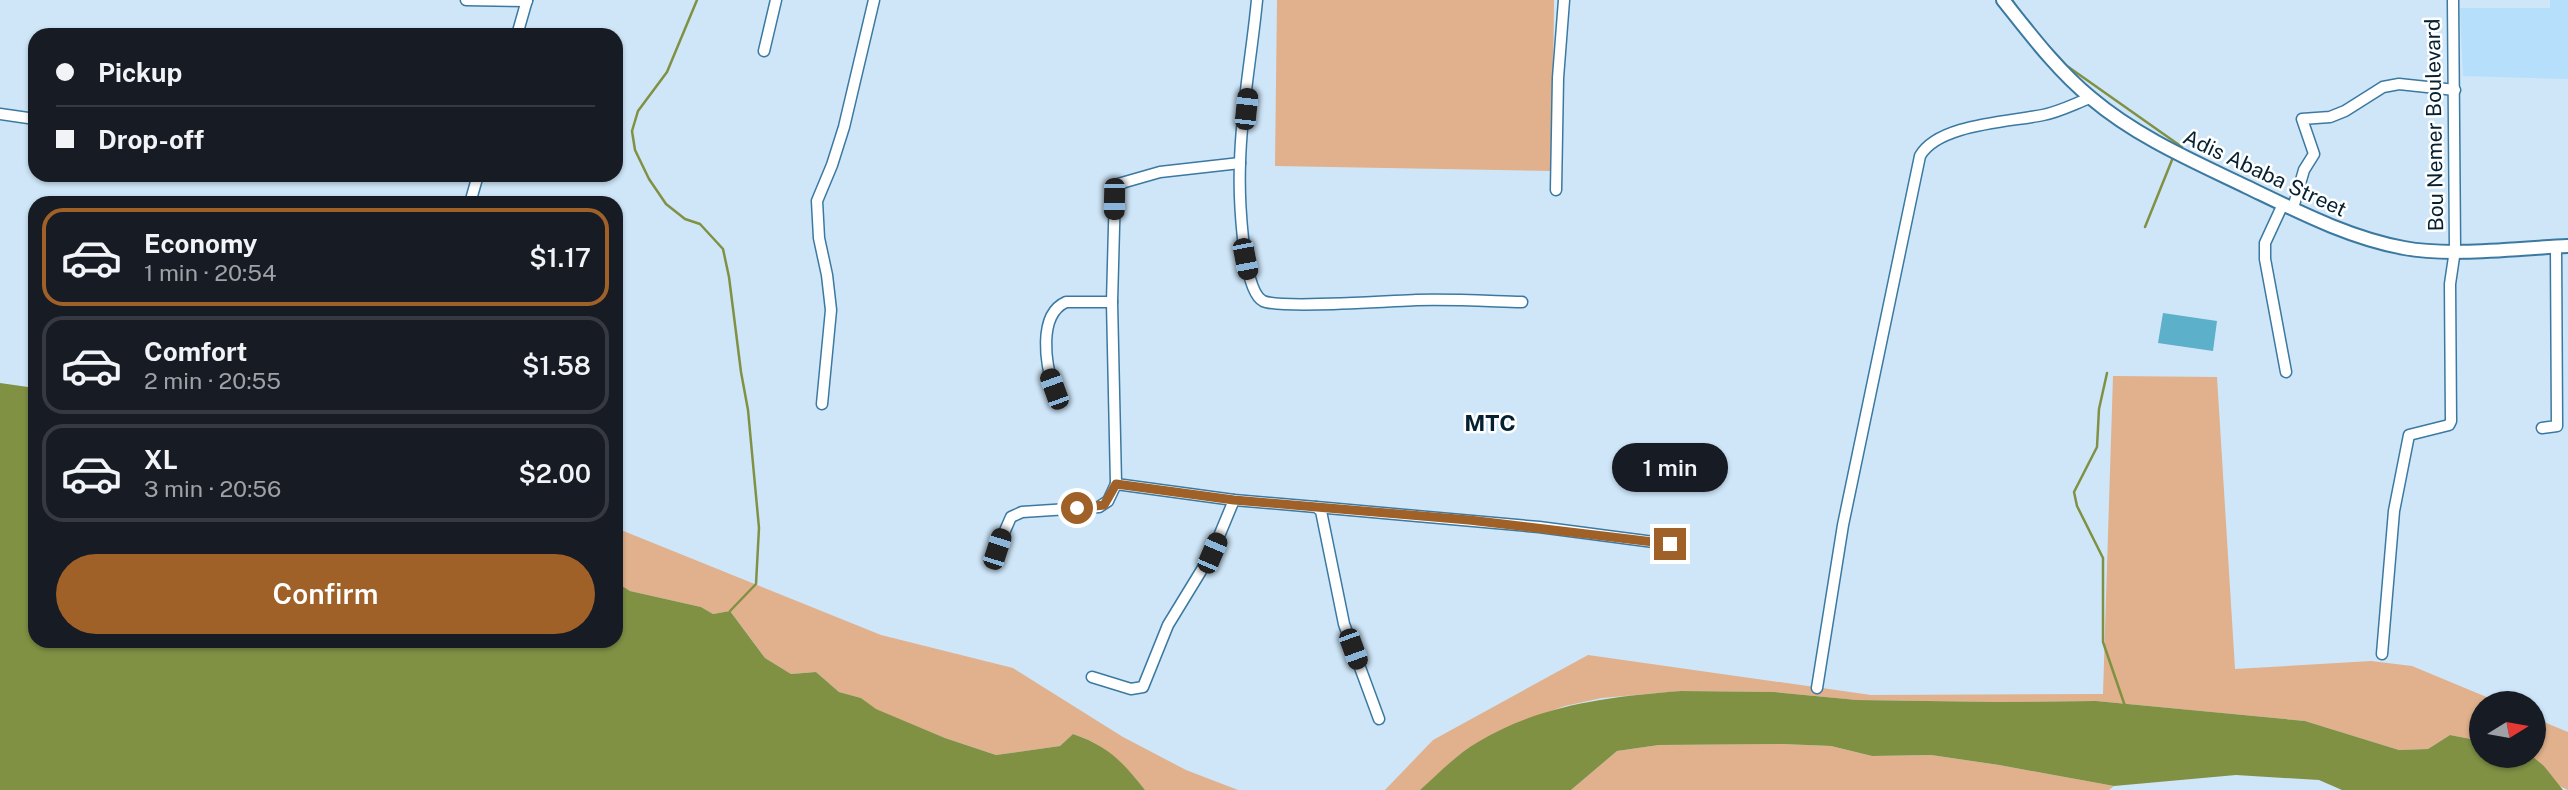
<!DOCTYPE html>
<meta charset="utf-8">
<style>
:root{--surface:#171b24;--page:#20242c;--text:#f1f3f6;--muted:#9ea1a6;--line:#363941;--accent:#a06128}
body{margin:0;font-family:"Public Sans",sans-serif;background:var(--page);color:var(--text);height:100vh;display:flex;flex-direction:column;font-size:26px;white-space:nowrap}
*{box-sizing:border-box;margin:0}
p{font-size:23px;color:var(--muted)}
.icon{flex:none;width:38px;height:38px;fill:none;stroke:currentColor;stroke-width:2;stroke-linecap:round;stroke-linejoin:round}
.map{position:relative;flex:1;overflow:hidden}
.details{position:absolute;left:28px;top:196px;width:595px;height:452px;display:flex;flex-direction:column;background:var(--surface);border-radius:21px;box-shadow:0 2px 5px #0004}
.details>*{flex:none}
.hud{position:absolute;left:28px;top:28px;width:595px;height:154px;border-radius:21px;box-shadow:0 2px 5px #0004;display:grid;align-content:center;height:154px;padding:0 28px;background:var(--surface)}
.needle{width:46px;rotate:79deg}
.buttons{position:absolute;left:2469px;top:691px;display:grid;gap:14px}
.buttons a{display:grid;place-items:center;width:77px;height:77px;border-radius:50%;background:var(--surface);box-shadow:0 2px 5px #0004;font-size:35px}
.end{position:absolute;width:32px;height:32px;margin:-16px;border:9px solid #a06128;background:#fff;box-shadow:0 0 0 4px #fff}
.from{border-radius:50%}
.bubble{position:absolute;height:49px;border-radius:24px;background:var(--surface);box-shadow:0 2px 5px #0004;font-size:23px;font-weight:600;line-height:49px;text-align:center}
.car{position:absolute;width:21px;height:42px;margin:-21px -10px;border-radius:9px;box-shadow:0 0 5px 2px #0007;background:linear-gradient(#222 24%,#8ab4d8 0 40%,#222 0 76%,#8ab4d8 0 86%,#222 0)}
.hud b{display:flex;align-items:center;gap:24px;height:66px;font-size:26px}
.hud b+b{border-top:2px solid var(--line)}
.hud i{width:18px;height:18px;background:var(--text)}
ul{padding:12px 0 0;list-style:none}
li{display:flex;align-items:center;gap:21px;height:98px;margin:0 14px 10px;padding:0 14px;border:4px solid var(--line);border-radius:21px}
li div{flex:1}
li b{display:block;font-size:26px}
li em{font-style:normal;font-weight:600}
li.current{border-color:var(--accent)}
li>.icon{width:63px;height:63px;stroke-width:1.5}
.action{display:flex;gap:14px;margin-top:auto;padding:14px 28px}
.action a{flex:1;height:80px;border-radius:42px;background:var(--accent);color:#fff;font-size:28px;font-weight:600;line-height:80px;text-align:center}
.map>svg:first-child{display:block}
.built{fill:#b6dffc}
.green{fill:#e0b18c}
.water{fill:#809144}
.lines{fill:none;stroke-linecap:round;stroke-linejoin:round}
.stream{stroke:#809144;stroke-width:2.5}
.building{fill:#5cb0c9}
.minor-casing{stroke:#3b79a1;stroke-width:13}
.tertiary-casing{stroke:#3b79a1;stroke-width:16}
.minor{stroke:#fff;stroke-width:10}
.tertiary{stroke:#fff;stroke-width:12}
.route{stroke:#a06128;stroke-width:9}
.labels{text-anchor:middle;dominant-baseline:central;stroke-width:5;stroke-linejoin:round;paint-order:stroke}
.street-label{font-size:21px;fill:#052030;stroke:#fff}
.neighbourhood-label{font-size:23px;font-weight:bold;fill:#052030;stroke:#fff}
</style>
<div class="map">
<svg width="2568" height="790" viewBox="0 0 2568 790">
<rect width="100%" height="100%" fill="#cee6f8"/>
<path class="built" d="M2550 0H2568V79L2463 76 2460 8H2550Z"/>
<g class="green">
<path d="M1277 0H1554L1552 171 1275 166Z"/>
<path d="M2113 376 2217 377 2235 669 2371 661 2412 666 2501 703 2482 704 2481 741 2450 735 2428 749 2399 750 2305 721 2096 701 1997 702 1857 700 1774 692 1681 691 1602 698 1565 706 1525 720 1477 743 1420 790H1385L1433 740 1588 655 1871 695 2103 694Z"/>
<path d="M616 528 881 635 1013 668 1123 737 1186 770 1238 790H1145C1123 763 1107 745 1073 734L1060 746 996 755 945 738 875 709 861 698 839 692 816 672 791 674 765 658 730 611 713 614 701 607 630 591 616 582Z"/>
<path d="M2534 718 2568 732V790L2557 785 2544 766 2514 756H2534Z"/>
<path d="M1782 744 1831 746 1872 756 1931 755 1999 765 2114 786 2109 790H1571L1617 751 1659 745Z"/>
</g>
<g class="water">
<path d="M0 383 35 388V640H616V582L630 591 701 607 713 614 730 611 765 658 791 674 816 672 839 692 861 698 876 709 945 738 996 755 1060 746 1073 734C1108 746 1122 761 1145 790H0Z"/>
<path d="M1681 691 1774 692 1857 700 1997 702 2096 701 2305 721 2399 750 2428 749 2450 735 2481 741 2482 756 2533 757 2544 766 2563 790H2342L2319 780 2236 775 2114 786 1999 765 1931 755 1872 756 1831 746 1782 744 1659 745 1617 751 1571 790H1420C1438 774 1457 754 1478 742 1542 704 1608 697 1681 691Z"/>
</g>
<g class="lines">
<g class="stream">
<path d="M697 0 667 72 638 111 632 131 635 150 649 179 666 204 685 219 700 224 723 249 729 277 741 372 748 410 759 528 756 584 730 611"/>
<path d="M2012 0 2018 9"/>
<path d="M2041 38 2067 66 2182 147"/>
<path d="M2145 227 2174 155"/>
<path d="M2107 373 2099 409 2097 447 2074 492 2077 506 2103 558V642L2125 706"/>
</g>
</g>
<path class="building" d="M2163 313 2217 321 2213 351 2158 343Z"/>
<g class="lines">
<defs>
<g id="minor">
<path d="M466 0 527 1"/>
<path d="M1257 0C1252 54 1241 109 1240 163 1239 188 1241 290 1263 301 1280 309 1390 301 1416 300 1451 299 1487 301 1522 302"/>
<path d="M517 35 527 0"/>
<path d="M764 51 776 0"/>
<path d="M0 114 35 119"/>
<path d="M1240 163 1160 172 1118 184 1115 190 1112 302 1116 484 1234 500 1316 507 1321 511 1344 624 1379 719"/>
<path d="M1556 190 1558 78 1564 0"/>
<path d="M470 203 478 175"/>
<path d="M2283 204 2265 243V259L2286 372"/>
<path d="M2293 208 2304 170 2314 154 2302 119 2330 117 2345 111 2383 87 2399 84 2455 90"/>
<path d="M1054 389C1046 366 1037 315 1066 302H1112"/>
<path d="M822 404 831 310 827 275 819 238 817 201 832 165 844 127 874 0"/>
<path d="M2542 428 2557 426 2556 246"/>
<path d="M1316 507 1539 527 1669 544"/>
<path d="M997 549 1011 517 1022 512 1099 507 1108 501 1116 484"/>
<path d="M2382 654 2394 511 2409 435 2449 425 2451 421 2450 284 2455 250 2453 0"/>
<path d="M1092 677 1131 689 1143 687 1168 625 1212 553 1234 500"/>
<path d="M1817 688 1843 525 1920 156C1938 124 2009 122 2043 115 2059 112 2074 104 2090 98"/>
</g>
<path id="tertiary" d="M2003 0C2030 34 2057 70 2091 98 2137 137 2193 161 2247 187 2297 211 2349 238 2404 248 2451 257 2519 248 2568 246"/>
</defs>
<use href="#minor" class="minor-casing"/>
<use href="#tertiary" class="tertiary-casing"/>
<use href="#minor" class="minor"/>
<use href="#tertiary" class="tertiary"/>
</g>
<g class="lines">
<path class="route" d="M1077 508 1104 505 1116 484 1234 500 1469 520 1670 544"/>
</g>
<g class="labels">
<g class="street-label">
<text transform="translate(2434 125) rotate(-91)">Bou Nemer Boulevard</text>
<text transform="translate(2265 173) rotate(25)">Adis Ababa Street</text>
</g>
<g class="neighbourhood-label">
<text x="1490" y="422">MTC</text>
</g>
</g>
</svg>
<div class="buttons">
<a><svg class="needle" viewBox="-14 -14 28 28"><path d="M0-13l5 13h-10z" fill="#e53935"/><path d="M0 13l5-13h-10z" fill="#9ea1a6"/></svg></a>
</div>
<i class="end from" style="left:1077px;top:508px"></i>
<i class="end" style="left:1670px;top:544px"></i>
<div class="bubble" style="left:1612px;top:443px;width:116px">1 min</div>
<i class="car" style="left:1246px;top:109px;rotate:6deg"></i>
<i class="car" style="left:1114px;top:199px;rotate:181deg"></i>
<i class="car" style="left:1245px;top:259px;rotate:169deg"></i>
<i class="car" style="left:1054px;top:389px;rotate:340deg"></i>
<i class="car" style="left:997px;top:549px;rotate:18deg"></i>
<i class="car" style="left:1212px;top:553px;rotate:23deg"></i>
<i class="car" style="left:1353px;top:649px;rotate:160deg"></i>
<div class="hud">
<b><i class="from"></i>Pickup</b>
<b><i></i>Drop-off</b>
</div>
<section class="details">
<ul>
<li class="current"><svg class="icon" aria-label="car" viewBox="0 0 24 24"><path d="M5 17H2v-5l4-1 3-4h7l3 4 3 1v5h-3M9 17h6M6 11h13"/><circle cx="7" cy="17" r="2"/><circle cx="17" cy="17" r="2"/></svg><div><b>Economy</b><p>1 min · 20:54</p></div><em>$1.17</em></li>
<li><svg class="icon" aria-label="car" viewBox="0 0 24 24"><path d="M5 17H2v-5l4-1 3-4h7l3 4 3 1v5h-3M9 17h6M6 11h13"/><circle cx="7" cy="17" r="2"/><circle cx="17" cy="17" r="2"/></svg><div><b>Comfort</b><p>2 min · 20:55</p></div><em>$1.58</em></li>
<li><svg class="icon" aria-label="car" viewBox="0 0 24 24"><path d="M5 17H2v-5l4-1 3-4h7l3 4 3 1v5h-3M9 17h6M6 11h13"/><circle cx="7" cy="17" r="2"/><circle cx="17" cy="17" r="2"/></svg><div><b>XL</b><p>3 min · 20:56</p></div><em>$2.00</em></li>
</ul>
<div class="action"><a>Confirm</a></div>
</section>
</div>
